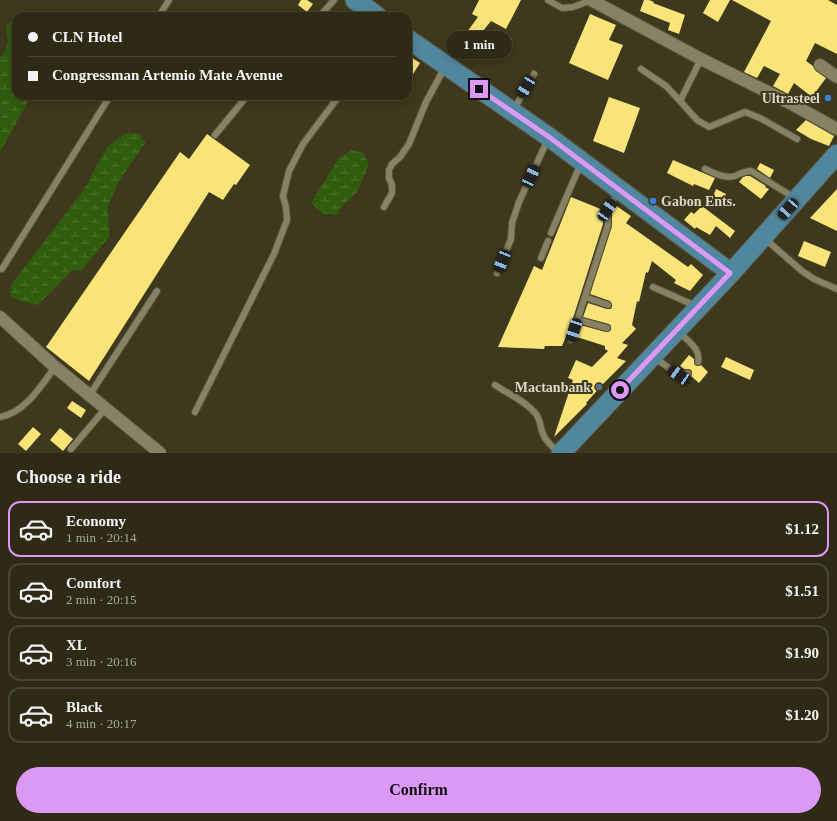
<!DOCTYPE html>
<meta charset="utf-8">
<style>
:root{--surface:#2e2a15;--page:#36321e;--text:#f1f3f6;--muted:#a7a7a0;--line:#494634;--accent:#db99f5}
body{margin:0;font-family:"Times New Roman",serif;background:var(--page);color:var(--text);height:100vh;display:flex;flex-direction:column;font-size:15px;white-space:nowrap}
*{box-sizing:border-box;margin:0}
p{font-size:13px;color:var(--muted)}
.icon{flex:none;width:22px;height:22px;fill:none;stroke:currentColor;stroke-width:2;stroke-linecap:round;stroke-linejoin:round}
.map{position:relative;height:453px;overflow:hidden}
.sheet{display:flex;flex-direction:column;background:var(--surface);flex:1}
.sheet>*{flex:none}
.banner{position:absolute;left:12px;top:12px;width:400px;height:88px;border-radius:12px;box-shadow:0 2px 10px #0003,0 0 0 1px var(--line);display:grid;align-content:center;height:88px;padding:0 16px;background:var(--surface)}
.end{position:absolute;width:18px;height:18px;margin:-9px;border:5px solid #db99f5;background:#111;box-shadow:0 0 0 2px #111}
.from{border-radius:50%}
.bubble{position:absolute;height:28px;border-radius:14px;background:var(--surface);box-shadow:0 2px 10px #0003,0 0 0 1px var(--line);font-size:13px;font-weight:800;line-height:28px;text-align:center}
.car{position:absolute;width:12px;height:24px;margin:-12px -6px;border-radius:5px;box-shadow:0 0 3px 1px #0007;background:linear-gradient(#222 24%,#8ab4d8 0 40%,#222 0 76%,#8ab4d8 0 86%,#222 0)}
.banner b{display:flex;align-items:center;gap:14px;height:38px;font-size:15px}
.banner b+b{border-top:1px solid var(--line)}
.banner i{width:10px;height:10px;background:var(--text)}
ul{padding:0;list-style:none}
li{display:flex;align-items:center;gap:12px;height:56px;margin:0 8px 6px;padding:0 8px;border:2px solid var(--line);border-radius:12px}
li div{flex:1}
li b{display:block;font-size:15px}
li em{font-style:normal;font-weight:800}
li.current{border-color:var(--accent)}
li>.icon{width:36px;height:36px;stroke-width:1.5}
h2{padding:0 16px;font-size:18px;line-height:48px}
.button{display:flex;gap:8px;margin-top:auto;padding:8px 16px}
.button a{flex:1;height:46px;border-radius:24px;background:var(--accent);color:#111;font-size:16px;font-weight:800;line-height:46px;text-align:center}
.map>svg:first-child{display:block}
.wetland{fill:url(#wetland-marsh)}
.building{fill:#f9e47a}
.lines{fill:none;stroke-linecap:round;stroke-linejoin:round}
.lane-casing{stroke:#58533b;stroke-width:8}
.street-casing{stroke:#58533b;stroke-width:14}
.primary-casing{stroke:#58533b;stroke-width:21}
.lane{stroke:#888264;stroke-width:6}
.street{stroke:#888264;stroke-width:12}
.primary{stroke:#51879e;stroke-width:19}
.route{stroke:#db99f5;stroke-width:5}
.shop-dot{fill:#3f7fe0;stroke:#3e381c;stroke-width:1.5}
.service-dot{fill:#5c6f8a;stroke:#3e381c;stroke-width:1.5}
.labels{text-anchor:middle;dominant-baseline:central;stroke-width:4;stroke-linejoin:round;paint-order:stroke}
.poi-label{font-size:14px;font-weight:bold;fill:#dbd8c8;stroke:#3e381c;text-anchor:end}
</style>
<div class="map">
<svg width="837" height="453" viewBox="0 0 837 453">
<defs>
<pattern id="wetland-marsh" width="20" height="14" patternUnits="userSpaceOnUse"><rect width="20" height="14" fill="#305c0e"/><path d="M1 5h8M5 5V1M11 12h8M15 12V8" fill="none" stroke="#4d7330"/></pattern>
</defs>
<rect width="100%" height="100%" fill="#3e381c"/>
<g class="wetland">
<path d="M16 18V96H31L0 152V57C10 51 8 36 6 25Z"/>
<path d="M126 133 140 134 145 143 119 181 108 206 109 237 81 271 73 270 38 305 20 301 10 295 11 285 83 191 107 147Z"/>
<path d="M352 150 363 153 369 165 357 192 342 206 337 215 323 214 311 203 339 158Z"/>
</g>
<g class="building">
<path d="M301 0H307L313 4 307 12 298 5Z"/>
<path d="M479 0H521L506 29 491 21 479 36 490 45 482 56 461 40 478 17 472 14Z"/>
<path d="M644 0H649L654 2 653 3 685 15 679 34 668 30 670 23 640 11Z"/>
<path d="M710 0H730L718 22 703 13Z"/>
<path d="M732 0H828L837 5V54L815 43 806 61 813 66 816 71 826 78 812 97 794 83 788 94 773 86 780 74 764 66 757 78 744 72 771 21Z"/>
<path d="M590 14 616 25 609 40 623 45 608 80 569 63Z"/>
<path d="M505 33 512 39 503 50 496 44Z"/>
<path d="M408 55 420 63 408 82Z"/>
<path d="M609 97 640 108 624 153 593 141Z"/>
<path d="M806 120 834 136 829 146 811 139 796 130Z"/>
<path d="M207 134 250 165 236 185 234 184 223 200 209 192 89 381 46 347 180 152 189 159Z"/>
<path d="M673 160 715 178 709 190 694 184 693 186 667 173Z"/>
<path d="M760 163 774 170 770 178 757 169Z"/>
<path d="M746 176H750L766 186 765 187 769 189 761 199 739 182 743 177Z"/>
<path d="M716 189 726 194 722 202 714 197V194Z"/>
<path d="M837 189V231L810 218Z"/>
<path d="M571 197 603 210V224L568 334H567L562 346H545L544 349 498 347 534 266 542 270Z"/>
<path d="M615 205 631 216 626 223 688 267 691 264 703 275 690 291 674 283 676 280 652 261 648 273 646 272 639 302 637 301 632 325 636 329 622 343 628 345 617 358 626 361 602 385 586 403 587 404 554 437 573 380 568 378 576 360 592 367 608 351 605 349V346L577 337 580 325 606 332H608L611 330V326L609 324 583 317 588 303 607 309H611L612 306 610 301 590 294 612 226V211Z"/>
<path d="M702 206 735 231 730 238 716 226 710 235 696 227 695 229 684 220 691 212 694 214Z"/>
<path d="M804 241 831 252 825 267 798 256Z"/>
<path d="M689 355 694 359 695 365 698 366 701 365 708 372 699 383 691 376 692 372 691 370 684 369 680 366Z"/>
<path d="M726 357 754 370 750 380 721 367Z"/>
<path d="M72 401 86 410 81 418 67 408Z"/>
<path d="M33 427 41 434 26 451 18 444Z"/>
<path d="M60 428 73 439 63 451 50 440Z"/>
</g>
<g class="lines">
<defs>
<g id="lane">
<path d="M548 0 562 8 573 7 592 0"/>
<path d="M159 16 169 0"/>
<path d="M320 16 334 0"/>
<path d="M701 59 680 101 697 120 709 127 745 112 760 118 797 139"/>
<path d="M641 69 666 86 680 101"/>
<path d="M514 109 534 74"/>
<path d="M215 135 247 96"/>
<path d="M705 169C714 173 725 179 735 176 740 174 744 171 751 171L795 198"/>
<path d="M384 207 392 193V185L389 178V170L392 164 400 157 409 144 426 102 445 67"/>
<path d="M551 233 581 163"/>
<path d="M764 238 802 271 814 279 837 289"/>
<path d="M541 258 548 241"/>
<path d="M2 269 110 96"/>
<path d="M497 273 511 239 512 223 519 202 548 139"/>
<path d="M653 287 696 306"/>
<path d="M585 297 608 305"/>
<path d="M578 320 607 328"/>
<path d="M679 332C688 341 701 349 698 362"/>
<path d="M571 340 608 225 607 210 618 193"/>
<path d="M655 358 679 375 688 373"/>
<path d="M495 385C508 394 526 401 536 414 541 421 540 427 543 434 546 442 553 447 559 453"/>
<path d="M89 396 157 291"/>
<path d="M195 412 274 254 287 220 286 207 283 196 289 171 303 144 339 96"/>
<path d="M0 417C25 413 41 386 55 367"/>
<path d="M71 449 105 409"/>
</g>
<g id="street">
<path d="M591 0 701 59 790 103 837 129"/>
<path d="M820 65 837 77"/>
<path d="M0 317 55 367 160 453"/>
</g>
<g id="primary">
<path d="M355 0 377 16"/>
<path d="M408 39 549 137 731 273"/>
<path d="M561 453 731 273 837 154"/>
</g>
</defs>
<use href="#lane" class="lane-casing"/>
<use href="#street" class="street-casing"/>
<use href="#primary" class="primary-casing"/>
<use href="#lane" class="lane"/>
<use href="#street" class="street"/>
<use href="#primary" class="primary"/>
</g>
<g class="lines">
<path class="route" d="M479 89 549 137 730 273 620 390"/>
</g>
<g class="shop-dot">
<circle cx="828" cy="98" r="4"/>
<circle cx="653" cy="201" r="4"/>
</g>
<circle class="service-dot" cx="599" cy="387" r="4"/>
<g class="labels">
<g class="poi-label">
<text x="820" y="98">Ultrasteel</text>
<text x="661" y="201" text-anchor="start">Gabon Ents.</text>
<text x="591" y="387">Mactanbank</text>
</g>
</g>
</svg>
<i class="end from" style="left:620px;top:390px"></i>
<i class="end" style="left:479px;top:89px"></i>
<div class="bubble" style="left:446px;top:31px;width:66px">1 min</div>
<i class="car" style="left:526px;top:87px;rotate:211deg"></i>
<i class="car" style="left:531px;top:176px;rotate:25deg"></i>
<i class="car" style="left:788px;top:209px;rotate:222deg"></i>
<i class="car" style="left:607px;top:210px;rotate:34deg"></i>
<i class="car" style="left:502px;top:261px;rotate:202deg"></i>
<i class="car" style="left:574px;top:330px;rotate:198deg"></i>
<i class="car" style="left:679px;top:375px;rotate:305deg"></i>
<div class="banner">
<b><i class="from"></i>CLN Hotel</b>
<b><i></i>Congressman Artemio Mate Avenue</b>
</div>
</div>
<section class="sheet">
<h2>Choose a ride</h2>
<ul>
<li class="current"><svg class="icon" aria-label="car" viewBox="0 0 24 24"><path d="M5 17H2v-5l4-1 3-4h7l3 4 3 1v5h-3M9 17h6M6 11h13"/><circle cx="7" cy="17" r="2"/><circle cx="17" cy="17" r="2"/></svg><div><b>Economy</b><p>1 min · 20:14</p></div><em>$1.12</em></li>
<li><svg class="icon" aria-label="car" viewBox="0 0 24 24"><path d="M5 17H2v-5l4-1 3-4h7l3 4 3 1v5h-3M9 17h6M6 11h13"/><circle cx="7" cy="17" r="2"/><circle cx="17" cy="17" r="2"/></svg><div><b>Comfort</b><p>2 min · 20:15</p></div><em>$1.51</em></li>
<li><svg class="icon" aria-label="car" viewBox="0 0 24 24"><path d="M5 17H2v-5l4-1 3-4h7l3 4 3 1v5h-3M9 17h6M6 11h13"/><circle cx="7" cy="17" r="2"/><circle cx="17" cy="17" r="2"/></svg><div><b>XL</b><p>3 min · 20:16</p></div><em>$1.90</em></li>
<li><svg class="icon" aria-label="car" viewBox="0 0 24 24"><path d="M5 17H2v-5l4-1 3-4h7l3 4 3 1v5h-3M9 17h6M6 11h13"/><circle cx="7" cy="17" r="2"/><circle cx="17" cy="17" r="2"/></svg><div><b>Black</b><p>4 min · 20:17</p></div><em>$1.20</em></li>
</ul>
<div class="button"><a>Confirm</a></div>
</section>
